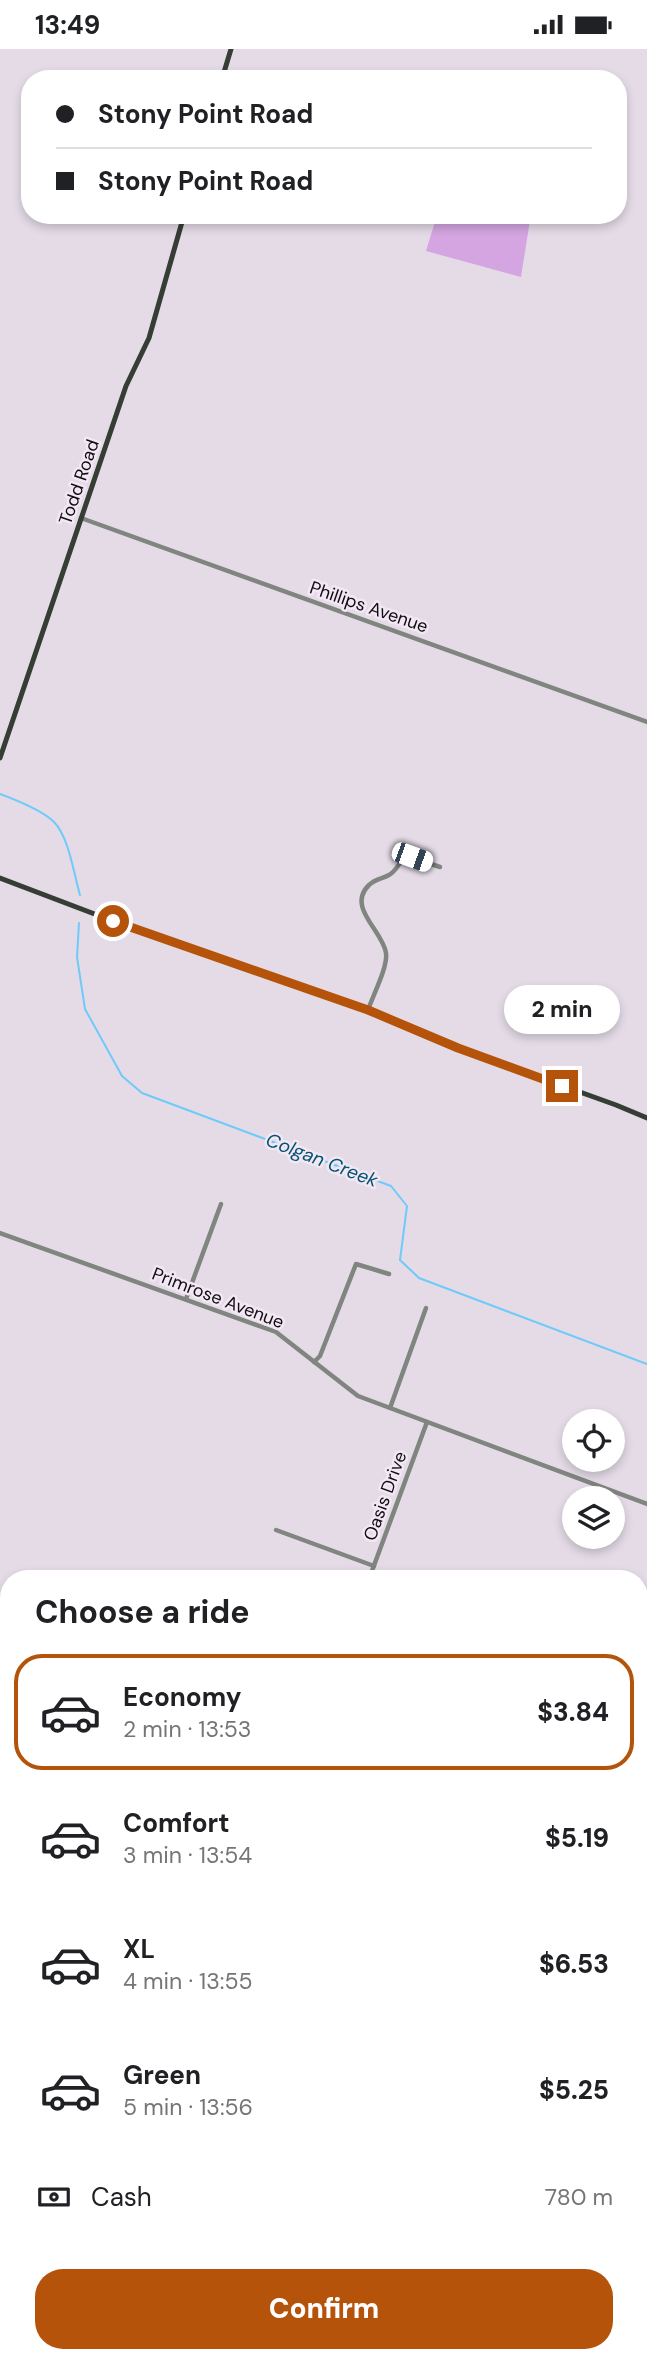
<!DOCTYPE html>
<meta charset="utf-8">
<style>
:root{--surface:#fff;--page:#f6f6f6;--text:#202124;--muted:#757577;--line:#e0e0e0;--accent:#b45309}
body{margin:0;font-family:"DM Sans",sans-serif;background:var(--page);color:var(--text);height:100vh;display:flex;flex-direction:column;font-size:26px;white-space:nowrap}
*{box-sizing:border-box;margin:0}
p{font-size:23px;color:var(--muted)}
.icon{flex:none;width:38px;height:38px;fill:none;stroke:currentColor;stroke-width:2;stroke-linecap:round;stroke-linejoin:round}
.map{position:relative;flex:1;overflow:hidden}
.sheet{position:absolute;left:0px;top:1521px;width:648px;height:793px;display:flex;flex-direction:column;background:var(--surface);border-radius:28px 28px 0 0;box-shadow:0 4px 10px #0003}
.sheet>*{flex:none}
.guide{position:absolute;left:21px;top:21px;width:606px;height:154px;border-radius:28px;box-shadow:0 4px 10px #0003;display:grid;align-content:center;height:154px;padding:0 35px;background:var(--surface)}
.buttons{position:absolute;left:562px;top:1360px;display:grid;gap:14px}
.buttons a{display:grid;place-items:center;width:63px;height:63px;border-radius:50%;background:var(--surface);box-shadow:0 4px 10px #0003;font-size:35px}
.end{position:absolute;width:32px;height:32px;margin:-16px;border:9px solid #b45309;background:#fff;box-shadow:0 0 0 4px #fff}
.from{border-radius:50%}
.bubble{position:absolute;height:49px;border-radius:24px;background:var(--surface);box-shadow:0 4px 10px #0003;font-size:23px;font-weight:800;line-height:49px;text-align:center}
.car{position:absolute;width:21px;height:42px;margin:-21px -10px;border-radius:9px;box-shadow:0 0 5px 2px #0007;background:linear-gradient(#fff 24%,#345 0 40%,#fff 0 76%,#345 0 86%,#fff 0)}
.guide b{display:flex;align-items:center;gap:24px;height:66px;font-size:26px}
.guide b+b{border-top:2px solid var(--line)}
.guide i{width:18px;height:18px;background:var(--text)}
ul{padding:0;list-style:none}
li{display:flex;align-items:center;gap:21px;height:116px;margin:0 14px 10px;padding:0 21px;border:4px solid transparent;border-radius:28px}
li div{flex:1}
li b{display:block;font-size:26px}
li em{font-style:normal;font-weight:800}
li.on{border-color:var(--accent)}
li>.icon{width:63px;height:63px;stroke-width:1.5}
h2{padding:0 35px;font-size:32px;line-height:84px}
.pay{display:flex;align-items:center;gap:18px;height:77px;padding:0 35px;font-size:26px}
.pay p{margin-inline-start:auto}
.action{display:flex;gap:14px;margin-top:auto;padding:14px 35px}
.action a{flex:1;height:80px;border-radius:28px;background:var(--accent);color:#fff;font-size:28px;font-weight:800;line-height:80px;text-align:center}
.status{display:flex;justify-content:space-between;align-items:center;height:49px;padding:0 35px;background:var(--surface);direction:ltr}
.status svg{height:19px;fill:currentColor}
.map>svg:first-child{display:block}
.commercial{fill:#e7cfc5}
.green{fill:#d4a5e1}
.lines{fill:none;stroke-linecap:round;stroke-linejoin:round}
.stream{stroke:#70caf9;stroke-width:2}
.minor{stroke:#808580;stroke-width:4.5}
.major{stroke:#363d35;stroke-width:5}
.highway{stroke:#1d251c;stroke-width:6}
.rail-casing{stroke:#363237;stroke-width:4.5}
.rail{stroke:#f2e8f4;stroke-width:2;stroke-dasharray:5;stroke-linecap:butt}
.route{stroke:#b45309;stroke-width:9}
.labels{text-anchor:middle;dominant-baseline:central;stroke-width:5;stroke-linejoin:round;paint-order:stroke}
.street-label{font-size:18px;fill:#100d11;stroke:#f2e8f4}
.water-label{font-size:19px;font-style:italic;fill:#065271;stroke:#f2e8f4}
</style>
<div class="status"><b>13:49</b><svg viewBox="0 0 49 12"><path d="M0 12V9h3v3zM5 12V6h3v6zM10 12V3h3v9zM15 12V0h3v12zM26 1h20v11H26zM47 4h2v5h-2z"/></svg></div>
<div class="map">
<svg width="647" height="2313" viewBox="0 0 647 2313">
<rect width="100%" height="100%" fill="#e4dbe7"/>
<g class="commercial">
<path d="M639 1960 647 1963V2081L639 2080Z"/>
<path d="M493 2305H539L549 2308 551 2305 625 2306 622 2313H490Z"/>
</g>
<path class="green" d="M437 166H516L530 171 521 228 426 202Z"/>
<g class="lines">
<g class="stream">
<path d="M0 745C16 751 42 761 54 773 69 788 74 826 80 846"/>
<path d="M79 874 77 908 85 960 122 1027 142 1044 391 1137 407 1157 400 1211 419 1229 647 1315"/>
<path d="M647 1914 644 1928 647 1946"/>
</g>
<g class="minor">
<path d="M81 469 647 673"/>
<path d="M368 961C373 946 388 918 386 904 383 882 346 858 369 836 375 830 382 830 389 826 397 822 399 812 407 807L440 818"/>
<path d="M0 1184 276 1283 358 1347 647 1455"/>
<path d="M186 1250 221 1155"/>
<path d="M314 1313 320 1307 356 1215 389 1225"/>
<path d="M390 1359 426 1259"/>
<path d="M276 1481 374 1517"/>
<path d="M369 1530 427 1373"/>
<path d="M639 1628 647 1631"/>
<path d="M639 1708 647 1711"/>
<path d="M0 1880 9 1883"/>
<path d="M639 1883 647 1860"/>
<path d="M639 2095 647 2096"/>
<path d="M0 2142 9 2143"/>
<path d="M0 2168 9 2145"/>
<path d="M194 2305 216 2313"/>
<path d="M451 2305 474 2313"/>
<path d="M639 2305 647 2309"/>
<path d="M258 2313 261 2305"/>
<path d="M484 2313 486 2305"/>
</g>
<g class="major">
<path d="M222 30 231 0"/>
<path d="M0 709 126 337 149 289 184 166"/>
<path d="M0 829 113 872 368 961 458 999 616 1056 647 1069"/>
</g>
<g class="highway">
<path d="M0 2272 9 2275"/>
<path d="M0 2285 9 2288"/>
<path d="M55 2305 77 2313"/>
<path d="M88 2305 110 2313"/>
</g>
<defs>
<g id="rail">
<path d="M0 2004 9 2007"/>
<path d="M639 2230 647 2233"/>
</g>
</defs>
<use href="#rail" class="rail-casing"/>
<use href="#rail" class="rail"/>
</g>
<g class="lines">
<path class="route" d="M113 872 368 961 458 999 562 1037"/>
</g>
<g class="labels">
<g class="street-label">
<text transform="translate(79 433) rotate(-71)">Todd Road</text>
<text transform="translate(369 558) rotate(19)">Phillips Avenue</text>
<text transform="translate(218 1249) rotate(21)">Primrose Avenue</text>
<text transform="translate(385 1447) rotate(-70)">Oasis Drive</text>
</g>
<g class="water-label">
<text transform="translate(322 1111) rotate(21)">Colgan Creek</text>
</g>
</g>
</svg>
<div class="buttons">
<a><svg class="icon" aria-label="locate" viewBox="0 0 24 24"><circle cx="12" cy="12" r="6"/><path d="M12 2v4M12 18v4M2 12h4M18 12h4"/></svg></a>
<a><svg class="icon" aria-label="layers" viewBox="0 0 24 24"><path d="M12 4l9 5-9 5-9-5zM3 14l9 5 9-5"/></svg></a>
</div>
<i class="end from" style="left:113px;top:872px"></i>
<i class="end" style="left:562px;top:1037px"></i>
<div class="bubble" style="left:504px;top:936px;width:116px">2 min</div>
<i class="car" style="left:412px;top:808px;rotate:110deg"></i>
<div class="guide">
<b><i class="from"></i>Stony Point Road</b>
<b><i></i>Stony Point Road</b>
</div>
<section class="sheet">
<h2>Choose a ride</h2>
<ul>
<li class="on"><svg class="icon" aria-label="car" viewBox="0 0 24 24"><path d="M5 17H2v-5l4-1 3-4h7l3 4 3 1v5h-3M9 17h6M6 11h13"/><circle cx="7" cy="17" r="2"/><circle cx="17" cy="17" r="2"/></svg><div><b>Economy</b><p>2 min · 13:53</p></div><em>$3.84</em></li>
<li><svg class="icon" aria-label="car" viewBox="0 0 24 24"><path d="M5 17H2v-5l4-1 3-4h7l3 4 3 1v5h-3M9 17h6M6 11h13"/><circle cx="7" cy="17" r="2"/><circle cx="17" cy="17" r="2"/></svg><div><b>Comfort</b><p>3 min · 13:54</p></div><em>$5.19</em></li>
<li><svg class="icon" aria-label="car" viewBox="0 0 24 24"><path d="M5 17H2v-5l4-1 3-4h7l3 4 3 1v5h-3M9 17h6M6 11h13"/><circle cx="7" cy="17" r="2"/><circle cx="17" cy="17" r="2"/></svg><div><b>XL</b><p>4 min · 13:55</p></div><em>$6.53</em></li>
<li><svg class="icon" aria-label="car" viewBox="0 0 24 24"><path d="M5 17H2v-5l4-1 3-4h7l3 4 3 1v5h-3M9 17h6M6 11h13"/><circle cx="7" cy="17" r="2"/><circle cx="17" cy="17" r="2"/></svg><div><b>Green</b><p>5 min · 13:56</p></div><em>$5.25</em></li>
</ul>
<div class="pay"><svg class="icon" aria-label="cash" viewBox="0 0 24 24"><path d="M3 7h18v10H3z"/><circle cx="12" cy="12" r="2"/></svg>Cash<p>780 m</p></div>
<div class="action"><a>Confirm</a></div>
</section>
</div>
